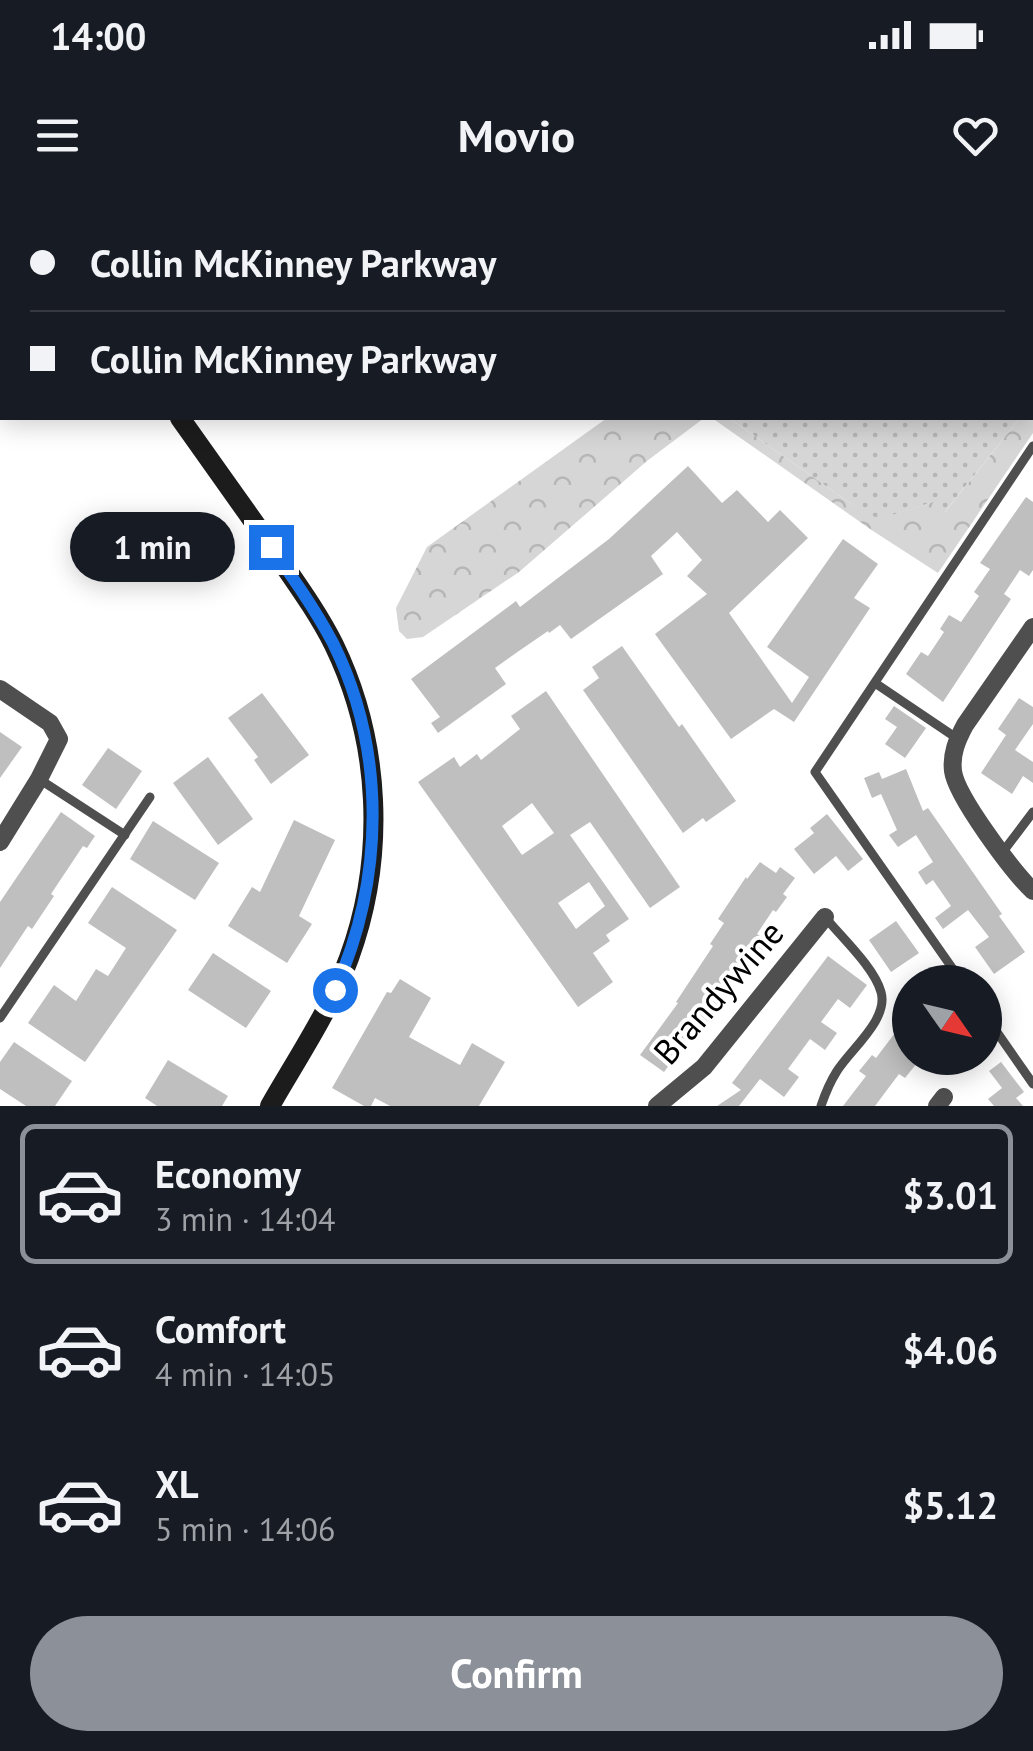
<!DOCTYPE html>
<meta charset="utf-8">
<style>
:root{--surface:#171b24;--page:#242831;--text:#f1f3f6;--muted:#9ea1a6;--line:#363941;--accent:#8c9099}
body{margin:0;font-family:"PT Sans",sans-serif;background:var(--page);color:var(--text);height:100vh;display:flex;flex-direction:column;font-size:38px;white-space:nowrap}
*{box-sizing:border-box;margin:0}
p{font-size:32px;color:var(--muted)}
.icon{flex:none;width:55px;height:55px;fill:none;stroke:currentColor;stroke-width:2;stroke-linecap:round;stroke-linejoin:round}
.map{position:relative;height:906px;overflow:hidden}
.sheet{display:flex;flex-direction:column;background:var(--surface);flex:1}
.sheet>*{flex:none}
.top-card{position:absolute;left:0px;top:0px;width:1035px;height:220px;box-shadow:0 5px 25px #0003;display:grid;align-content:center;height:220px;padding:0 30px;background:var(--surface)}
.needle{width:65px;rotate:124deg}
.controls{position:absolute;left:892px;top:765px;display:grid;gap:20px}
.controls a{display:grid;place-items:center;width:110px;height:110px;border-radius:50%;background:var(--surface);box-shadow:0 5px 25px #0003;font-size:50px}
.end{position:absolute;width:45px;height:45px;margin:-22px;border:12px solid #1a73e8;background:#fff;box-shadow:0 0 0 5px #fff}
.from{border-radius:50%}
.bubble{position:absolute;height:70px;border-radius:35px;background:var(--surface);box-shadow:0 5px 25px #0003;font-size:32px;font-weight:700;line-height:70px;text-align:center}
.top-card b{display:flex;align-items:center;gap:35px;height:95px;font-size:38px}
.top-card b+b{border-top:2px solid var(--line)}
.top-card i{width:25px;height:25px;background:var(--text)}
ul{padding:18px 0 0;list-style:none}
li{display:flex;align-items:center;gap:30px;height:140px;margin:0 20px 15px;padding:0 10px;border:5px solid transparent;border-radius:15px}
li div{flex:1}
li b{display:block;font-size:38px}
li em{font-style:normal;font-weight:700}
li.current{border-color:var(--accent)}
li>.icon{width:90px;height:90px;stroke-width:1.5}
.button{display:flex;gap:20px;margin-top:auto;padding:20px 30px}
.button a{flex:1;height:115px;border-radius:60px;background:var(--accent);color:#fff;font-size:40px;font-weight:700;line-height:115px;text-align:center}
.status{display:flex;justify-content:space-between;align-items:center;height:70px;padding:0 50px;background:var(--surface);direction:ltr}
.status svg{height:28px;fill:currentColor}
header{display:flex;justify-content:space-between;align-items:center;height:130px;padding:0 30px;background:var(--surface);font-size:45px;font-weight:700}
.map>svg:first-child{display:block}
.green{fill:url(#green-dots)}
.forest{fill:url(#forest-crowns)}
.building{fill:#bfbfbf;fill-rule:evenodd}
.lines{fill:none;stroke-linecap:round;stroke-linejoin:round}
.lane{stroke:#4f4f4f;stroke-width:9}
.street{stroke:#4f4f4f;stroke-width:18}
.secondary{stroke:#1c1c1c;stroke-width:20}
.route{stroke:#1a73e8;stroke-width:12}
.labels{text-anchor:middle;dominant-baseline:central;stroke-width:8;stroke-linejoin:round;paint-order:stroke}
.street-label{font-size:35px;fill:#000;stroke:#fff}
</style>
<div class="status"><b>14:00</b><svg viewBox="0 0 49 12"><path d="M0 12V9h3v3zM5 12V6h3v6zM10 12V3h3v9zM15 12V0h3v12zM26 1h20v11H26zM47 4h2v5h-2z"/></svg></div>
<header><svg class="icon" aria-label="menu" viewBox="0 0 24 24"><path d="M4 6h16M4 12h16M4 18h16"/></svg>Movio<svg class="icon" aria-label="heart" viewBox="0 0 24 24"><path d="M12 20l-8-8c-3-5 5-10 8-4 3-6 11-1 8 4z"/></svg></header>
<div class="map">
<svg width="1033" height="906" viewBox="0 0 1033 906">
<defs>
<pattern id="green-dots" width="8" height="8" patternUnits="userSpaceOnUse" patternTransform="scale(2.5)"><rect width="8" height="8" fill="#d6d6d6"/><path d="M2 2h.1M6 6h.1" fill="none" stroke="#b6b6b6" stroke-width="1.8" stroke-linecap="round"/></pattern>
<pattern id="forest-crowns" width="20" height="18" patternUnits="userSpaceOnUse" patternTransform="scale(2.5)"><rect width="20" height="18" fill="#d6d6d6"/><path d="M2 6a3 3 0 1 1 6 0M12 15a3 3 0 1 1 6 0" fill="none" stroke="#b6b6b6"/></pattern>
</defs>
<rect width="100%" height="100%" fill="#fff"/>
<g class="green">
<path d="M809 0H1033V202L1032 2H813Z"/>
<path d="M729 218H1020L944 313 933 302 878 320 850 303Z"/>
</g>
<g class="forest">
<path d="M1033 201V233L938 373 873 331 712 218H729L850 303 879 319 933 302 945 312 1020 218H1032Z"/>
<path d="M607 218H704L647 261 519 372 423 437 407 439 399 431 396 408 427 347Z"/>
</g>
<g class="building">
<path d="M688 266 722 303 737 290 768 322 780 310 808 338 729 413 792 503 809 477 767 447 843 339 878 364 854 398 870 408 794 522 774 509 731 539 655 434 707 394 687 376 702 360 677 332 651 356 663 374 571 439 560 425 549 433 548 431 516 453 495 468 506 484 438 533 431 523 440 517 411 479 516 401 520 407 609 339Z"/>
<path d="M1026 297 1033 302V370L1029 376 1020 370 1004 394 1011 399 943 502 906 474 921 452 928 456 944 432 940 429 949 415 961 422 979 396 974 392 990 369 980 363Z"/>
<path d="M622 446 679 527 682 524 736 601 706 622 703 618 683 633 583 490 599 478 592 467Z"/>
<path d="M546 491 680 687 650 708 590 622 570 635 629 719 606 735 610 741 593 753 613 782 578 807 418 582 454 557 460 567 477 554 481 560 520 529 511 516ZM532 603 554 633 522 655 502 626ZM589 682 605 706 576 729 558 703Z"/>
<path d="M262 493 309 555 271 584 254 560 258 557 228 518Z"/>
<path d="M1019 498 1033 507V524L1015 550 1033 562V583L1023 576 1012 594 981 573 1006 535 998 529Z"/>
<path d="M894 506 926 528 905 558 885 544 897 527 885 519Z"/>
<path d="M0 532 22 547 0 578Z"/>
<path d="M108 548 142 571 116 609 82 585Z"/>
<path d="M208 557 253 619 218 645 173 583Z"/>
<path d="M906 569 923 611 928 608 1002 714 999 716 1025 752 994 774 975 747 989 737 968 710 943 729 935 718 951 706 933 680 926 685 918 672 933 662 916 635 898 647 889 635 897 630 881 594 872 598 864 578 879 572 882 579Z"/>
<path d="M61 612 95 636 87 648 83 646 51 694 54 696 32 729 28 726 0 768V702Z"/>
<path d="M827 614 863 659 848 671 836 656 814 674 794 649 814 633 810 628Z"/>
<path d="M294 620 335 640 299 716 312 724 287 763 228 726 252 687 260 692Z"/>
<path d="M153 621 219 663 195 700 130 659Z"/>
<path d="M760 662 776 673 780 667 795 678 783 694 787 697 776 712 773 710 757 734 769 742 759 756 751 752 731 781 734 783 707 823 703 820 664 872 640 855 678 803 676 802 713 746 710 744 724 723 718 719 746 677 747 679Z"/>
<path d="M112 687 177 730 85 862 28 823 54 785 76 801 96 769 108 776 126 748 88 723Z"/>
<path d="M896 721 919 753 891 772 869 740Z"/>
<path d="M213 753 271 791 246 828 188 790Z"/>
<path d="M828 756 867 785 850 808 838 799 821 822 837 833 825 850 810 839 788 869 799 877 784 897 760 879 739 906H717L741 890 732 883Z"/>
<path d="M400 779 431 798 409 837 460 865 472 843 505 862 479 906H390L375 898 371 906H364L332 888 387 792 391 793Z"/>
<path d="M898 829 910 838V858H921L905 878 899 874 875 906H843L866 876 859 871 872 855 876 858Z"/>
<path d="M14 842 72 881 55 906H26L0 889V862Z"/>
<path d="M168 860 228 896 222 906H157L145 898Z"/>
<path d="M1001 862 1024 892 1016 898 1023 906H994L988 899 1002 888 989 871Z"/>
</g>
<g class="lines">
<g class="lane">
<path d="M476 0 488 2"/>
<path d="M548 2 553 0"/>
<path d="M875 483 958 539"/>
<path d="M39 579 125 635"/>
<path d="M1002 653 1033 612"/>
<path d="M962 782 815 572 1033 246"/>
<path d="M985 815 1033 884"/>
<path d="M0 818 150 597"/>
<path d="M821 906C825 894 830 882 837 871 851 849 889 819 881 792 874 767 841 737 825 717"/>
</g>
<g class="street">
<path d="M1033 427 965 525C957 540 951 554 953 571 956 596 1013 672 1033 691"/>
<path d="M0 489 50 523 59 539 39 579 0 642"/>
<path d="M657 906 704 867 825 717"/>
<path d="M937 906 944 897"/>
</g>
<g class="secondary">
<path d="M105 2 106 0"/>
<path d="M140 2 142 0"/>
<path d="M0 157 2 154"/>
<path d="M0 208 2 205"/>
<path d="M180 218C209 259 239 301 268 342 291 376 316 409 334 445 381 542 386 657 349 758 330 810 298 857 270 906"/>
</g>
</g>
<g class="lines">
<path class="route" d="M271 347C293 378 315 409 333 443 387 552 384 680 335 790"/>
</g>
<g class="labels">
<g class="street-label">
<text transform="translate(718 792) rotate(-49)">Brandywine</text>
</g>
</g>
</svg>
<div class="controls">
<a><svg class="needle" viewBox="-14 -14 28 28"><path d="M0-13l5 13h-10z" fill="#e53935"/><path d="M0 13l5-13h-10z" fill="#9ea1a6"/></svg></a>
</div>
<i class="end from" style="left:335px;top:790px"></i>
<i class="end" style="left:271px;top:347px"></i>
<div class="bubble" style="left:70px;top:312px;width:165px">1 min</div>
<div class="top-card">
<b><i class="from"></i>Collin McKinney Parkway</b>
<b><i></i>Collin McKinney Parkway</b>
</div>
</div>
<section class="sheet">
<ul>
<li class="current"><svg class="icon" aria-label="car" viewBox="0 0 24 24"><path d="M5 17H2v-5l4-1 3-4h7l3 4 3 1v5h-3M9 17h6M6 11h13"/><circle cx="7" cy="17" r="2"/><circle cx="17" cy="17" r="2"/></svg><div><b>Economy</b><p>3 min · 14:04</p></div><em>$3.01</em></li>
<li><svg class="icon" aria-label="car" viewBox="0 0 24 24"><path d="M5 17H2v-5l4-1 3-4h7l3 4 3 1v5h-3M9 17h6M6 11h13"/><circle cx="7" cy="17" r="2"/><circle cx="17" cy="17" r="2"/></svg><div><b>Comfort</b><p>4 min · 14:05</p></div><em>$4.06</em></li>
<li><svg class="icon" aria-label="car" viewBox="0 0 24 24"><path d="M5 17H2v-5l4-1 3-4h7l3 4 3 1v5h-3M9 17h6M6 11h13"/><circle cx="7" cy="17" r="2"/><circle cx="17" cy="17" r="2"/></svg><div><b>XL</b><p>5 min · 14:06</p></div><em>$5.12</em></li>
</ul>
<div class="button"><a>Confirm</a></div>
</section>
